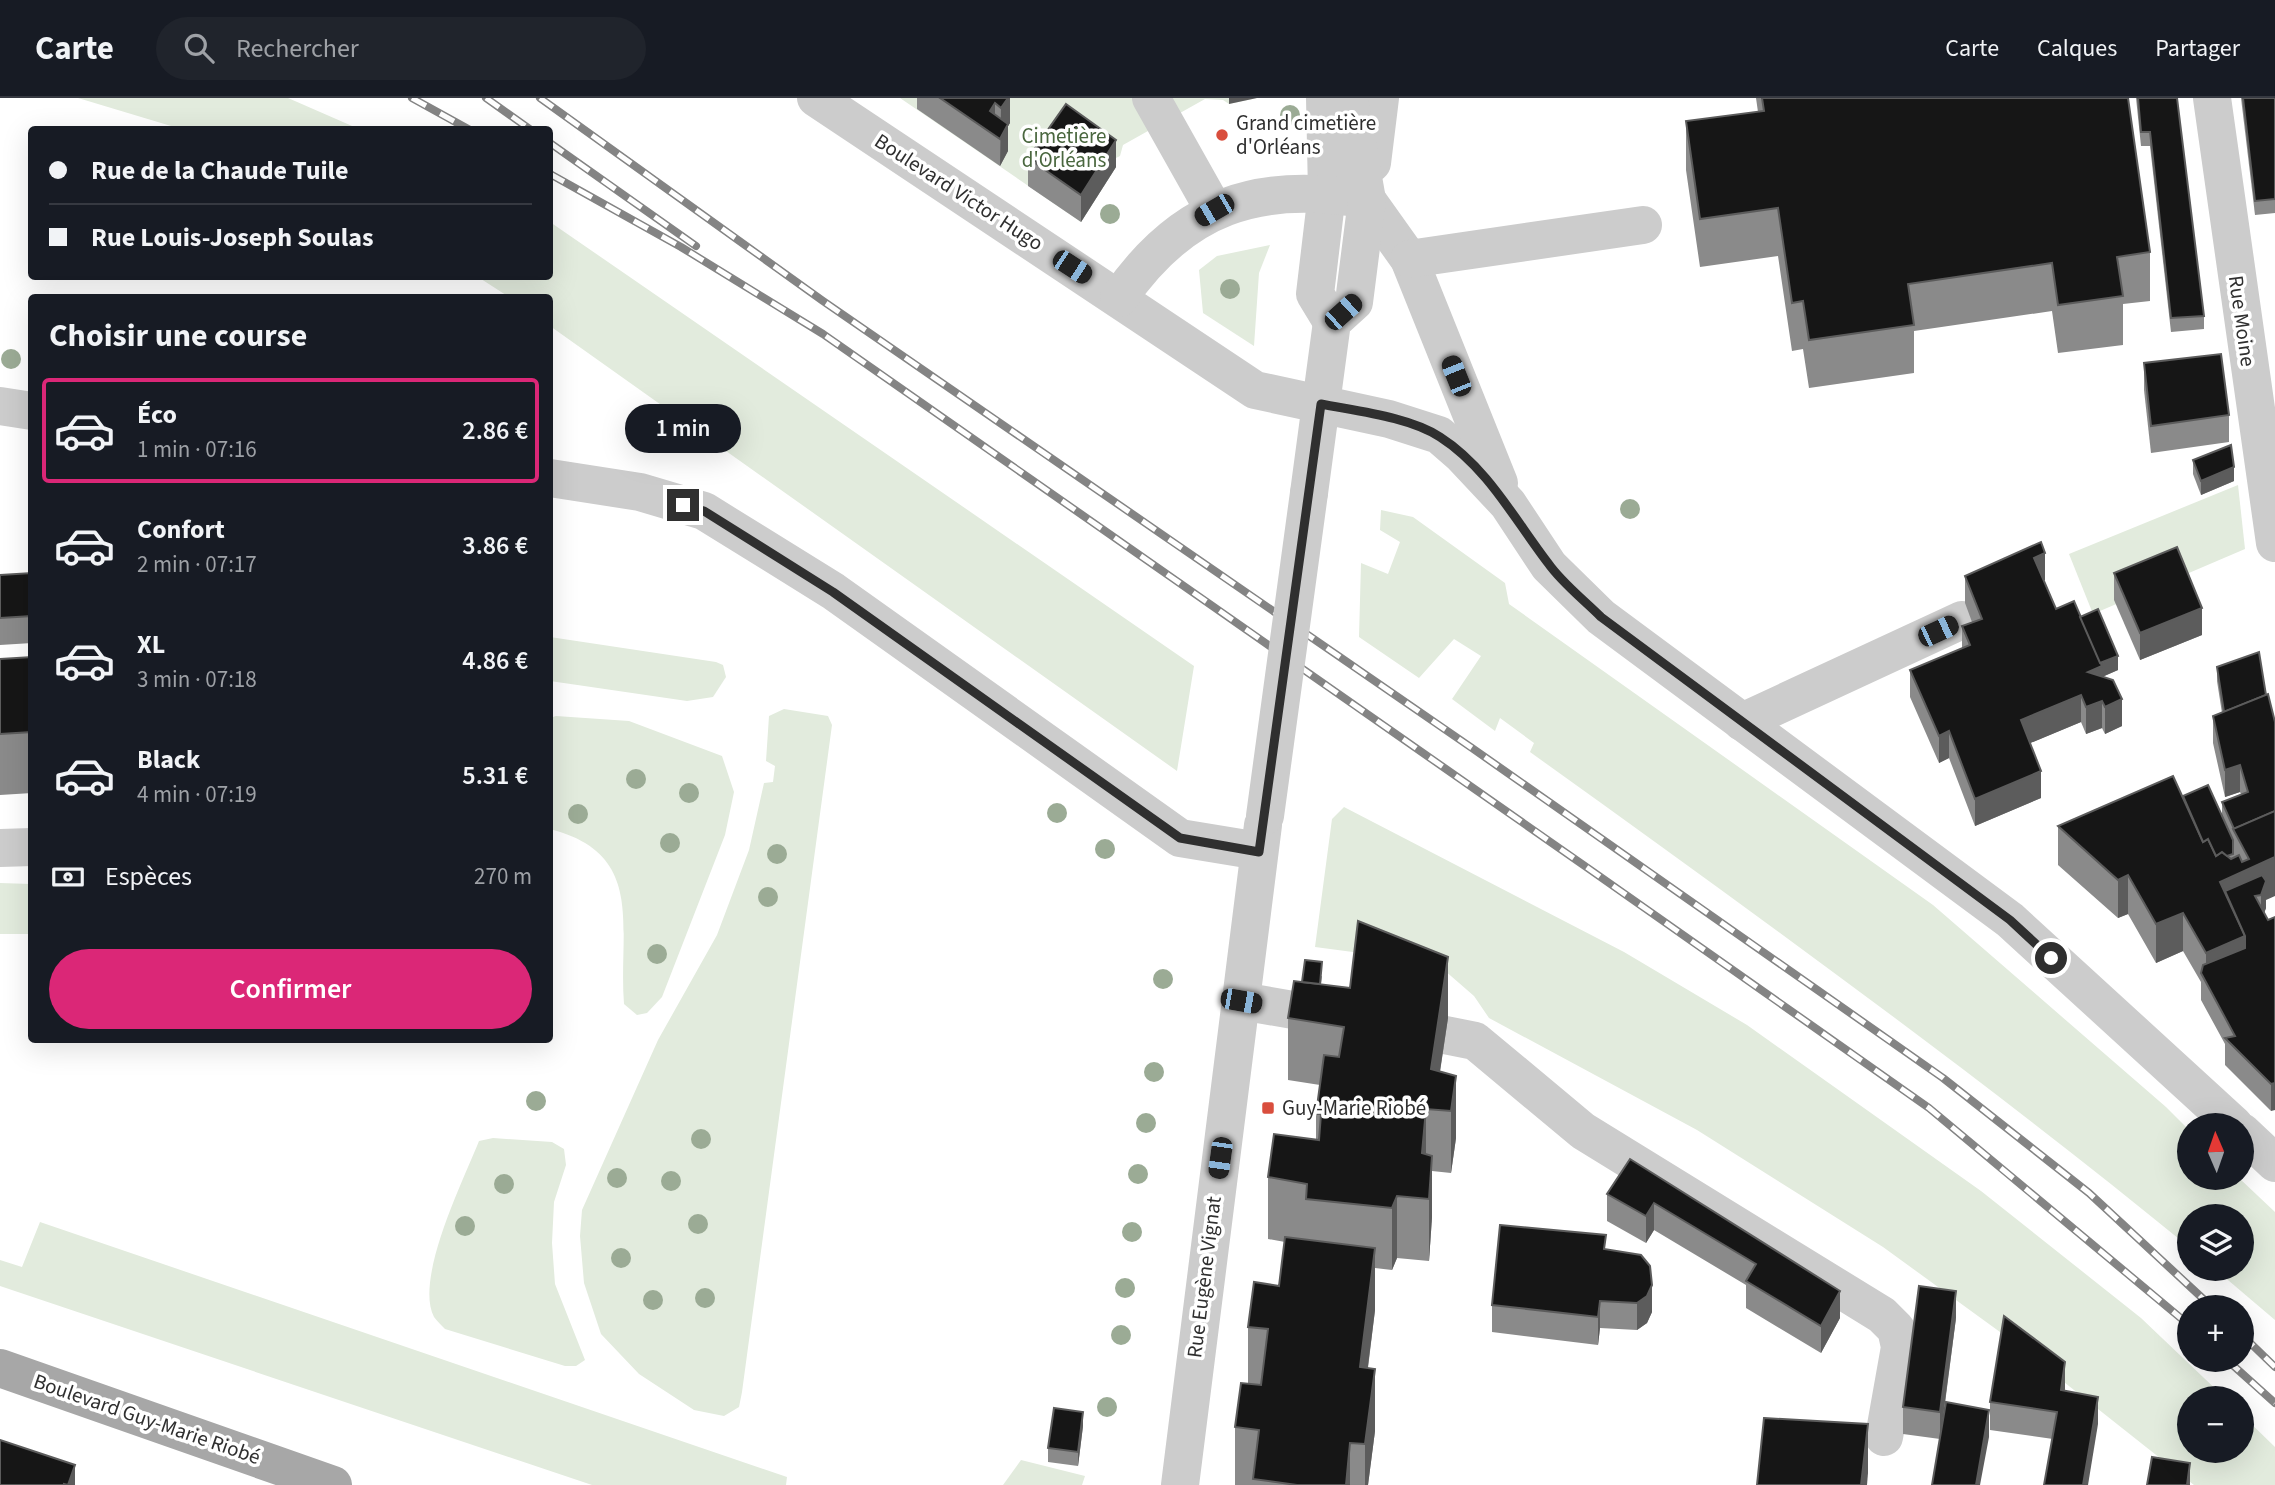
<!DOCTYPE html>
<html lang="fr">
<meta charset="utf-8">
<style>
:root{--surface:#171b24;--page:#20242c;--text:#f1f3f6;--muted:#9ea1a6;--line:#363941;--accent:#db2777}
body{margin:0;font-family:"Source Sans 3",sans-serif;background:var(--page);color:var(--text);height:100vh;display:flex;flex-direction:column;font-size:26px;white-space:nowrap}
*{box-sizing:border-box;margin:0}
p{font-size:23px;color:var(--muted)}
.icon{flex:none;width:38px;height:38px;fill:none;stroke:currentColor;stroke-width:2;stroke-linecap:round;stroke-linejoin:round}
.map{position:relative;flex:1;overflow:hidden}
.details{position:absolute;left:28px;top:196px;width:525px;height:749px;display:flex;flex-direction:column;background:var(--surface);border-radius:7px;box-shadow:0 7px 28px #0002}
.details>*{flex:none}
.top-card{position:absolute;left:28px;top:28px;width:525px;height:154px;border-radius:7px;box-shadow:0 7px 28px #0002;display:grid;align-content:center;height:154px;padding:0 21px;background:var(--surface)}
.needle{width:46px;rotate:358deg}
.controls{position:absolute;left:2177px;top:1015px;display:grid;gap:14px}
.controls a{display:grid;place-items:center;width:77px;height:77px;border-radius:50%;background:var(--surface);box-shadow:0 7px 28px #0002;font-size:35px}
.end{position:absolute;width:32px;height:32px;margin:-16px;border:9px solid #2f2f2f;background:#fff;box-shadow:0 0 0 4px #fff}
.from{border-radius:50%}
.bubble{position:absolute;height:49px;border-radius:24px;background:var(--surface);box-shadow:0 7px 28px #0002;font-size:23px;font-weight:600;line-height:49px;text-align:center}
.car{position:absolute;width:21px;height:42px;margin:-21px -10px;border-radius:9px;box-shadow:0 0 5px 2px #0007;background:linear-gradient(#222 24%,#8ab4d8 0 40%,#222 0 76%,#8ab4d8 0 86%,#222 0)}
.top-card b{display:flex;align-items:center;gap:24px;height:66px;font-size:26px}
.top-card b+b{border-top:2px solid var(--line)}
.top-card i{width:18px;height:18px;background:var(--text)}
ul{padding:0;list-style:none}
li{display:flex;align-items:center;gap:21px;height:105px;margin:0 14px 10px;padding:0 7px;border:4px solid transparent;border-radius:7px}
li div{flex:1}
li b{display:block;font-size:26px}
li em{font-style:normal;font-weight:600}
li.active{border-color:var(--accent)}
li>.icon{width:63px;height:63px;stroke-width:1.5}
h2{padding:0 21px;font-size:32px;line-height:84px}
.pay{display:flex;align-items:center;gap:18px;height:77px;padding:0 21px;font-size:26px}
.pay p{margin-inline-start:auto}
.cta{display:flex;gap:14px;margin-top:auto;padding:14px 21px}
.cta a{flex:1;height:80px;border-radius:42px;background:var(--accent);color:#fff;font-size:28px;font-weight:600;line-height:80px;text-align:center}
header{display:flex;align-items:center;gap:42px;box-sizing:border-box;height:98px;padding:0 35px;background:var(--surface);border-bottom:2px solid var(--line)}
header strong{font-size:33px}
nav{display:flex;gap:38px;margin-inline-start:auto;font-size:24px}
.search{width:490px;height:63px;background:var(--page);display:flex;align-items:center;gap:18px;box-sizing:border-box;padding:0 24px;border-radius:38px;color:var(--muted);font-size:26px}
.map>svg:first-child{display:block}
.green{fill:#e2ebdd}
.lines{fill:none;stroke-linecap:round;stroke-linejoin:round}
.minor{stroke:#ccc;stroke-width:38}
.major{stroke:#a7a7a7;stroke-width:38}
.rail-casing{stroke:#848484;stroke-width:8}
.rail{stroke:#fff;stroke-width:5;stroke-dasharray:16;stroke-linecap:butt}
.minor-bridge{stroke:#ccc;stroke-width:38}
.tree{fill:#9bab95}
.wall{fill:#8a8a8a}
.shaded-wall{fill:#5c5c5c}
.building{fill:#161616;stroke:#5c5c5c;stroke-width:2}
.route{stroke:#2f2f2f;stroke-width:9}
.poi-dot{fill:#d94e3d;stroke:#fff;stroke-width:2.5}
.labels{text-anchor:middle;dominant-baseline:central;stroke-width:7;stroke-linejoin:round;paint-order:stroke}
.poi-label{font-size:21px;fill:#2f2f2f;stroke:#fff;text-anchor:start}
.park-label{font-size:21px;fill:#4a673f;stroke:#fff}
.street-label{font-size:21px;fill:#2f2f2f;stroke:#fff}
</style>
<header>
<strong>Carte</strong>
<div class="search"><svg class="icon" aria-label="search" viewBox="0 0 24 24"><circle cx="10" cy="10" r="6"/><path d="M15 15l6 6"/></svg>Rechercher</div>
<nav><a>Carte</a><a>Calques</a><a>Partager</a></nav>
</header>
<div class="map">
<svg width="2275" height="1387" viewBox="0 0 2275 1387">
<rect width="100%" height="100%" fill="#fff"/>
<g class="green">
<path d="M78 0H288L359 31H181Z"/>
<path d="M900 0H1257L1229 6 1223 2 1205 1 1123 47 1120 58 1114 61 1116 69 1081 124Z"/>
<path d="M550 124 1194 568 1177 673 550 228V200L509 199 478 179 550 178Z"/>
<path d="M1270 147 1259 175 1254 248 1203 215 1199 172 1217 158Z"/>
<path d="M2238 387 2245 451 2093 516 2069 456Z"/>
<path d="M1381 412 1413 419 1505 485 1509 506 1933 807 2166 1009 2189 1032V1080H2239L2275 1114V1222L2215 1171H2242V1118H2189V1149C1976 975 1754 815 1530 654L1534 645 1500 620 1495 633 1452 601 1481 558 1454 541 1419 580 1359 539 1361 465 1388 476 1400 444 1380 432Z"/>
<path d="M550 539 716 564 723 567 726 579 713 599 687 603 550 583Z"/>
<path d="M784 611 828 618 832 627 742 1294 739 1309 724 1318 694 1312 639 1276 601 1236 584 1185 580 1138 582 1112 658 942 717 837 749 752 764 685 773 684 775 668 766 663 769 618Z"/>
<path d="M556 618 629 623 722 658 734 694 725 737 662 899 647 915 637 917 624 906C618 830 647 756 550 731V620Z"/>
<path d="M1344 709 1624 854 1747 927 1981 1093 2141 1220 2225 1300H2189V1353H2242V1317L2275 1349V1387H2194L2011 1242 1883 1149 1697 1032 1489 920 1474 898 1436 865 1315 849 1332 721Z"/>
<path d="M0 785 31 786V836H0Z"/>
<path d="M493 1040 552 1044 564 1051 566 1067 554 1104 552 1145 555 1186 585 1262 576 1268H565L445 1231C441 1227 437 1223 434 1219 414 1181 464 1081 479 1043Z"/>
<path d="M40 1124 787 1379 786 1387H592L0 1188V1162L22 1169Z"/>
<path d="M1021 1362 1085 1378 1082 1387H1003Z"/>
</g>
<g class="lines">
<g class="minor">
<path d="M816 0 1255 292 1389 321 1439 337 1462 357 1508 406 1549 468 1601 519 2010 822 2234 1027"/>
<path d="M1151 0 1214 112"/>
<path d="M1325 0 1327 95 1315 196 1332 224"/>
<path d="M2212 0 2275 445"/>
<path d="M1372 65 1380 0"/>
<path d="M1367 102 1409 161 1499 385"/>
<path d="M1409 161 1643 127"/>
<path d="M1119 200C1182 108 1259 82 1367 102"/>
<path d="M0 308 32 313"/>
<path d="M550 380 640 394 704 413 833 493 1180 740 1259 753"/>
<path d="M1309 395 1332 224 1354 204 1367 102 1349 0"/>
<path d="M1742 624 1962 522"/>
<path d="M0 750 32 749"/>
<path d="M1241 903 1339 920"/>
<path d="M1445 937 1475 943 1583 1033 1882 1217 1896 1231 1900 1249 1884 1339"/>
<path d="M2242 1034 2275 1065"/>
<path d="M1180 1387 1263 727"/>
</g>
<path class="major" d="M0 1270 333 1387"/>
<defs>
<g id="rail">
<path d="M412 0 470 32"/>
<path d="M486 0 531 32"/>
<path d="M540 0 823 203 1472 650 1943 980 2089 1095 2212 1209"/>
<path d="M550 45 696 148"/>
<path d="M550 76 681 149 823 236 1592 773 1929 1010 2189 1227"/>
<path d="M2242 1237 2275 1269"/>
<path d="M2227 1262 2275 1305"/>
</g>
</defs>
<use href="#rail" class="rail-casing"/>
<use href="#rail" class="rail"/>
<path class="minor-bridge" d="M1265 718 1309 395"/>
</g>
<g class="tree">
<circle cx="1290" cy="17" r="10"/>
<circle cx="1110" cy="116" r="10"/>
<circle cx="1230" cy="191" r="10"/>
<circle cx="11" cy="261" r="10"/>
<circle cx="1630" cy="411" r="10"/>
<circle cx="636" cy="681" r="10"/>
<circle cx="689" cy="695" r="10"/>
<circle cx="1057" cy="715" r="10"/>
<circle cx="578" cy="716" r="10"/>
<circle cx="670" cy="745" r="10"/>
<circle cx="1105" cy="751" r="10"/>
<circle cx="777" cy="756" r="10"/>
<circle cx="768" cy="799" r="10"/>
<circle cx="657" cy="856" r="10"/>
<circle cx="1163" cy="881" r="10"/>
<circle cx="1154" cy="974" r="10"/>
<circle cx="536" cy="1003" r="10"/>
<circle cx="1146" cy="1025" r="10"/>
<circle cx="701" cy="1041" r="10"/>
<circle cx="1138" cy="1076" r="10"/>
<circle cx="617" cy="1080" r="10"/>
<circle cx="671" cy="1083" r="10"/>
<circle cx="504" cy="1086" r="10"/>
<circle cx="698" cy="1126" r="10"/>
<circle cx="465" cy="1128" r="10"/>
<circle cx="1132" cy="1134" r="10"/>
<circle cx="621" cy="1160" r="10"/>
<circle cx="1125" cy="1190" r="10"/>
<circle cx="705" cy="1200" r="10"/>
<circle cx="653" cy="1202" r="10"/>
<circle cx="1121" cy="1237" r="10"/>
<circle cx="1107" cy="1309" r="10"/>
</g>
<g class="wall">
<path d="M917 0H1010V25L1008 28V53L1000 68 917 11Z"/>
<path d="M1756 0H2128L2150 154V203L2123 206V247L2058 255 2052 213 1914 233V275L1809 290 1803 251 1792 253 1778 158 1700 169 1686 72V23L1758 14Z"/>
<path d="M2136 0H2177L2204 218V231L2171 234 2150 48H2141Z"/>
<path d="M2241 0H2275V115L2255 117Z"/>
<path d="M1028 60 1116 69 1081 124 1028 88Z"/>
<path d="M2144 265 2229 317V344L2151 355 2144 292Z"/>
<path d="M2193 362 2234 383 2201 397 2193 376Z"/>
<path d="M32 475V545L0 547V477Z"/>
<path d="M2114 475 2202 537 2140 562 2114 502Z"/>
<path d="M1965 478 2045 482H2044L2056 511 2080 519 2118 572 2102 579 2122 628 2105 636 2102 630 2086 636 2081 624 2030 645 2041 700 1975 728 1949 660 1939 665 1910 599V572L1962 551V528L1972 524 1965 505Z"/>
<path d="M2259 554 2266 802V810L2264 815 2268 822 2275 819 2271 1013 2225 967V946L2201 902V884L2183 853 2156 865 2128 816 2118 820 2058 767V728L2183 698 2222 717V704L2241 696 2240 694 2225 699 2213 645V618L2222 615 2217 583V569Z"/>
<path d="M32 559V695L0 697V561Z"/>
<path d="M1322 878 1321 886 1448 920 1440 974 1456 978V1040L1451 1075 1432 1073V1119L1429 1163 1397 1160 1392 1172 1375 1170V1212L1368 1270 1375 1333 1368 1387H1235V1329L1248 1286V1229L1279 1188 1285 1144 1268 1141V1079L1316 1042V1016L1320 987 1288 982V920L1302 884Z"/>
<path d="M1630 1061 1840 1220 1821 1255 1746 1210V1187L1654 1132 1646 1145 1607 1123V1096Z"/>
<path d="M1606 1152 1652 1214 1647 1225 1637 1232 1600 1230 1598 1247 1492 1234V1207Z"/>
<path d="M1956 1220 1943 1321 1989 1339 1940 1341 1903 1336V1309Z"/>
<path d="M2065 1293 2098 1326 2053 1341 1990 1332V1304Z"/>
<path d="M1083 1328 1078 1368 1048 1364V1350Z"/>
</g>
<g class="shaded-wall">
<path d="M1008 0H1010V25L1008 28V53L1000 68 1001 10Z"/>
<path d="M1229 0H1257L1229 6Z"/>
<path d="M995 5V32L990 13Z"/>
<path d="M1116 42V69L1081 124V97Z"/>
<path d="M2234 369V383L2201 397V383Z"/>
<path d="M2045 455V482L2034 487V460Z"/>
<path d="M2202 510V537L2140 562V535Z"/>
<path d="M2118 558V572L2102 579 2088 574 2095 568Z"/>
<path d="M2081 597V624L2021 649V622Z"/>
<path d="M2122 601V628L2105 636V609Z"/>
<path d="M2102 603V630L2086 636V609Z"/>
<path d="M1949 633V660L1939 665V638Z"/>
<path d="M2240 667V694L2225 699V672Z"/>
<path d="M2041 673V700L1975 728V701Z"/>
<path d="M2275 759V798L2266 802V810L2261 824V797L2255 798 2231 818 2220 784Z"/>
<path d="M2128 777V816L2118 820V782Z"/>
<path d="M2183 815V853L2156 865V826Z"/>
<path d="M2245 838V877L2206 884V855Z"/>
<path d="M1448 859V920L1434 1012 1431 971Z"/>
<path d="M1456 978V1040L1451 1075V1013Z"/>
<path d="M2275 985V1012L2271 1013V986Z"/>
<path d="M1426 1011V1073L1422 1055Z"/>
<path d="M1432 1058V1119L1429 1163V1101Z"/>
<path d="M1397 1098V1160L1392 1172V1110Z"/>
<path d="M1654 1105V1132L1646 1145V1118Z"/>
<path d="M1375 1150V1212L1360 1331V1269Z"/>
<path d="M1652 1187V1214L1647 1225 1637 1232V1205Z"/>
<path d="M1840 1193V1220L1821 1255V1228Z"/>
<path d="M1956 1193V1220L1940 1341V1314Z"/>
<path d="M1600 1203V1230L1598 1247V1219Z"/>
<path d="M2065 1264V1291L2061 1319V1292Z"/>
<path d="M1375 1271V1333L1368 1387H1365V1346Z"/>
<path d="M2098 1299V1326L2088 1387H2083Z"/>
<path d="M1989 1312V1339L1980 1387H1976Z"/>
<path d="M1083 1314V1328L1078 1368V1354Z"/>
<path d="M1868 1326V1375L1867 1387H1861Z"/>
<path d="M1350 1345V1387H1346Z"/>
<path d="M2190 1365V1387H2187Z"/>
<path d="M75 1367V1387H68Z"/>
</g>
<g class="building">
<path d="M940 0H1008L1001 10 995 5 990 13 1008 26 1000 41Z"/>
<path d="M1762 0H2128L2150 154 2117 159 2123 198 2058 207 2052 165 1908 186 1914 227 1809 242 1803 203 1792 205 1778 110 1700 121 1686 23 1764 13Z"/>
<path d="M2138 0H2177L2204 218 2171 220 2150 34H2141Z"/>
<path d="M2243 0H2275V101L2255 103Z"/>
<path d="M1066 6 1116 42 1081 97 1028 60Z"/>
<path d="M2221 256 2229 317 2151 328 2144 265Z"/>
<path d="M2231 347 2234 369 2201 383 2193 362Z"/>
<path d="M2041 444 2045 455 2034 460 2056 511 2074 503 2102 568 2088 574 2113 582 2122 601 2105 609 2102 603 2086 609 2081 597 2021 622 2041 673 1975 701 1949 633 1939 638 1910 572 1970 547 1962 528 1982 521 1965 478Z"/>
<path d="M2177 449 2202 510 2140 535 2114 475Z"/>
<path d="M32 475V518L0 520V477Z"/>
<path d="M2098 511 2118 558 2100 565 2080 519Z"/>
<path d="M2259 554 2266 597 2224 614 2217 569Z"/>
<path d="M32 559V634L0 636V561Z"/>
<path d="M2268 596 2275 624V713L2234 731 2222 704 2248 694 2240 667 2225 672 2213 618Z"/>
<path d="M2173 678 2203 744 2208 741 2216 758 2222 754 2231 761 2239 757 2242 764 2249 761 2233 731 2275 713V759L2220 784 2245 838 2206 855 2183 815 2156 826 2128 777 2118 782 2058 728Z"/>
<path d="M2208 687 2233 742V756L2227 758 2222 754 2216 758 2208 741 2203 744 2183 698Z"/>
<path d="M2262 777 2266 783 2261 797 2255 798 2268 822 2275 819V985L2271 986 2225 940 2235 938 2201 875 2203 867 2245 850V838L2225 793Z"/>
<path d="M1358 823 1448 859 1431 971 1456 978 1451 1013 1426 1011 1422 1055 1432 1058 1429 1101 1397 1098 1392 1110 1306 1101 1307 1086 1268 1079 1274 1036 1319 1042 1321 1016H1316L1324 957 1339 959 1344 929 1288 920 1294 883 1350 890Z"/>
<path d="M1305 862 1322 864 1320 886 1302 884Z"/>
<path d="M1630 1061 1840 1193 1821 1228 1746 1183 1756 1166 1654 1105 1646 1118 1607 1096Z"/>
<path d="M1500 1127 1606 1137 1604 1151 1641 1157 1650 1168 1652 1187 1647 1198 1637 1205 1600 1203 1598 1219 1492 1207Z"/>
<path d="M1285 1139 1375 1150 1360 1269 1375 1271 1365 1346 1350 1345 1346 1387H1297L1253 1381 1259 1332 1235 1329 1241 1285 1261 1287 1268 1231 1248 1229 1254 1184 1279 1188Z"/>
<path d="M1919 1188 1956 1193 1940 1314 1903 1309Z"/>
<path d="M2004 1218 2065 1264 2061 1292 2098 1299 2083 1387H2044L2057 1314 1990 1304Z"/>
<path d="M1946 1304 1989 1312 1976 1387H1932Z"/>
<path d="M1054 1310 1083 1314 1078 1354 1048 1350Z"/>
<path d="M1764 1320 1868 1326 1861 1387H1757Z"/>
<path d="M0 1342 75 1367 68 1387 64 1386V1387H0Z"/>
<path d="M2152 1359 2190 1365 2187 1387H2147Z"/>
</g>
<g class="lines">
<path class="route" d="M683 407 704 413 833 494 1180 740 1259 754 1321 306C1356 313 1410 319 1440 339 1487 369 1515 422 1548 465 1562 485 1583 501 1601 519L2010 822 2051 860"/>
</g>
<g class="poi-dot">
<circle cx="1222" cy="37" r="7"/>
<rect x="1261" y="1003" width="14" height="14" rx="3.5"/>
</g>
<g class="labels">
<g class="poi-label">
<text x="1236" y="25">Grand cimetière<tspan x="1236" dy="24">d'Orléans</tspan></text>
<text x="1282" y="1010">Guy-Marie Riobé</text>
</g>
<g class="park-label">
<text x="1064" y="38">Cimetière<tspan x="1064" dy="24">d'Orléans</tspan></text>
</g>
<g class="street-label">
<text transform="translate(959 94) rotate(33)">Boulevard Victor Hugo</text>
<text transform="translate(2242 223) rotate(82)">Rue Moine</text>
<text transform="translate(1204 1179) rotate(-83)">Rue Eugène Vignat</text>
<text transform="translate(147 1321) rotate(19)">Boulevard Guy-Marie Riobé</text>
</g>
</g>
</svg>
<div class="controls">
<a><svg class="needle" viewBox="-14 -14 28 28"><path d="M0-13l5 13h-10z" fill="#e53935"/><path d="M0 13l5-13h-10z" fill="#9ea1a6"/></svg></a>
<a><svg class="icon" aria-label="layers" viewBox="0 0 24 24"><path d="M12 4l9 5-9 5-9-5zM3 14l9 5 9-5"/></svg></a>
<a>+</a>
<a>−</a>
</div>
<i class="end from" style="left:2051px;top:860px"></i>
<i class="end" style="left:683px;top:407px"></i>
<div class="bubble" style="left:625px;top:306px;width:116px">1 min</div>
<i class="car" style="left:1214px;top:112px;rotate:240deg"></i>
<i class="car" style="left:1072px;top:169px;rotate:123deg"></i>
<i class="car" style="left:1343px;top:214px;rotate:48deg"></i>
<i class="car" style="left:1456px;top:278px;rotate:338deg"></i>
<i class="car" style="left:1938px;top:533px;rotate:65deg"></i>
<i class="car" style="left:1241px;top:903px;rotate:100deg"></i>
<i class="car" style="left:1220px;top:1060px;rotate:188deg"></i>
<div class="top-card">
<b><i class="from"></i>Rue de la Chaude Tuile</b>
<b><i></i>Rue Louis-Joseph Soulas</b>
</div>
<section class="details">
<h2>Choisir une course</h2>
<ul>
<li class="active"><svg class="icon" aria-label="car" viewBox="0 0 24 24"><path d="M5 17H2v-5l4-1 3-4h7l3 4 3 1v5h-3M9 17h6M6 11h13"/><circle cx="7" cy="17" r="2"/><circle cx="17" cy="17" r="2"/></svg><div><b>Éco</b><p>1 min · 07:16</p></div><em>2.86 €</em></li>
<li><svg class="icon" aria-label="car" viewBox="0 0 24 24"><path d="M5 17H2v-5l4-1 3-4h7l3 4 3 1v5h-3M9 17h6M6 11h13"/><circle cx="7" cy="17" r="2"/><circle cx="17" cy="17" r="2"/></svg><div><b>Confort</b><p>2 min · 07:17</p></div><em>3.86 €</em></li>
<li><svg class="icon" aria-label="car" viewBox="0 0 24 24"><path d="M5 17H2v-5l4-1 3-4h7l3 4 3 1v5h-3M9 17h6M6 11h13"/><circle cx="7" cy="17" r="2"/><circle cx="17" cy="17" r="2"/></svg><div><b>XL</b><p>3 min · 07:18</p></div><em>4.86 €</em></li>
<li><svg class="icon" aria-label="car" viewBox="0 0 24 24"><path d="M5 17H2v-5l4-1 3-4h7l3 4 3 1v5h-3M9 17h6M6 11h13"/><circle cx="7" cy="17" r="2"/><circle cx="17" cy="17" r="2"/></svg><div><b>Black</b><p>4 min · 07:19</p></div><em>5.31 €</em></li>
</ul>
<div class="pay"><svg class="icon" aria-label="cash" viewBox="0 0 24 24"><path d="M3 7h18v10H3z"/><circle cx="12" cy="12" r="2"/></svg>Espèces<p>270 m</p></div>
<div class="cta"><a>Confirmer</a></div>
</section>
</div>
